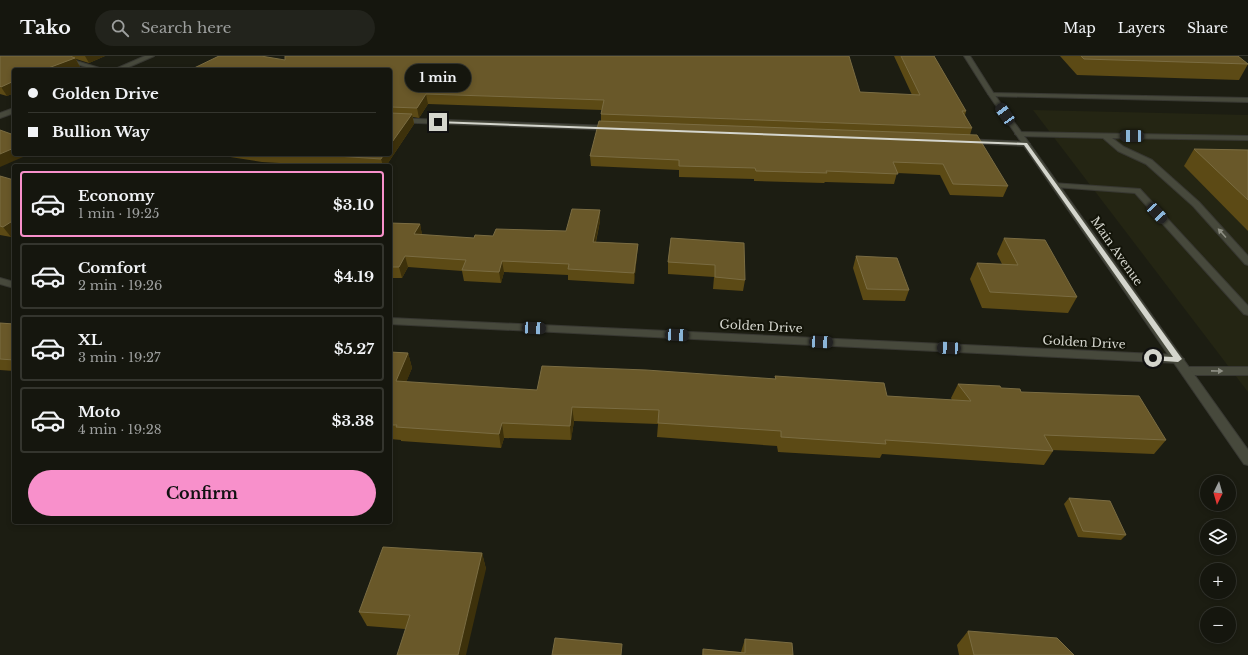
<!DOCTYPE html>
<meta charset="utf-8">
<style>
:root{--surface:#15160e;--page:#22231c;--text:#f1f3f6;--muted:#9d9f9e;--line:#34352e;--accent:#f890cb}
body{margin:0;font-family:"Libre Baskerville",serif;background:var(--page);color:var(--text);height:100vh;display:flex;flex-direction:column;font-size:15px;white-space:nowrap}
*{box-sizing:border-box;margin:0}
p{font-size:13px;color:var(--muted)}
.icon{flex:none;width:22px;height:22px;fill:none;stroke:currentColor;stroke-width:2;stroke-linecap:round;stroke-linejoin:round}
.map{position:relative;flex:1;overflow:hidden}
.side{position:absolute;left:12px;top:108px;width:380px;height:360px;display:flex;flex-direction:column;background:var(--surface);border-radius:4px;box-shadow:0 2px 6px #0003,0 0 0 1px var(--line)}
.side>*{flex:none}
.guide{position:absolute;left:12px;top:12px;width:380px;height:88px;border-radius:4px;box-shadow:0 2px 6px #0003,0 0 0 1px var(--line);display:grid;align-content:center;height:88px;padding:0 16px;background:var(--surface)}
.needle{width:26px;rotate:185deg}
.tools{position:absolute;left:1200px;top:419px;display:grid;gap:8px}
.tools a{display:grid;place-items:center;width:36px;height:36px;border-radius:50%;background:var(--surface);box-shadow:0 2px 6px #0003,0 0 0 1px var(--line);font-size:20px}
.end{position:absolute;width:18px;height:18px;margin:-9px;border:5px solid #d4d5cd;background:#111;box-shadow:0 0 0 2px #111}
.from{border-radius:50%}
.bubble{position:absolute;height:28px;border-radius:14px;background:var(--surface);box-shadow:0 2px 6px #0003,0 0 0 1px var(--line);font-size:13px;font-weight:700;line-height:28px;text-align:center}
.car{position:absolute;width:12px;height:24px;margin:-12px -6px;border-radius:5px;box-shadow:0 0 3px 1px #0007;background:linear-gradient(#222 24%,#8ab4d8 0 40%,#222 0 76%,#8ab4d8 0 86%,#222 0)}
.guide b{display:flex;align-items:center;gap:14px;height:38px;font-size:15px}
.guide b+b{border-top:1px solid var(--line)}
.guide i{width:10px;height:10px;background:var(--text)}
ul{padding:7px 0 0;list-style:none}
li{display:flex;align-items:center;gap:12px;height:66px;margin:0 8px 6px;padding:0 8px;border:2px solid var(--line);border-radius:4px}
li div{flex:1}
li b{display:block;font-size:15px}
li em{font-style:normal;font-weight:700}
li.selected{border-color:var(--accent)}
li>.icon{width:36px;height:36px;stroke-width:1.5}
.cta{display:flex;gap:8px;margin-top:auto;padding:8px 16px}
.cta a{flex:1;height:46px;border-radius:24px;background:var(--accent);color:#111;font-size:16px;font-weight:700;line-height:46px;text-align:center}
header{display:flex;align-items:center;gap:24px;box-sizing:border-box;height:56px;padding:0 20px;background:var(--surface);border-bottom:1px solid var(--line)}
header strong{font-size:19px}
nav{display:flex;gap:22px;margin-inline-start:auto;font-size:14px}
.search{width:280px;height:36px;background:var(--page);display:flex;align-items:center;gap:10px;box-sizing:border-box;padding:0 14px;border-radius:22px;color:var(--muted);font-size:15px}
.map>svg:first-child{display:block}
.built{fill:#242513}
.lines{fill:none;stroke-linecap:round;stroke-linejoin:round}
.service-casing{stroke:#383832;stroke-width:2}
.minor-casing{stroke:#383832;stroke-width:2}
.tertiary-casing{stroke:#383832;stroke-width:2}
.service{fill:#47493c;fill-rule:evenodd}
.minor{fill:#47493c;fill-rule:evenodd}
.tertiary{fill:#47493c;fill-rule:evenodd}
.wall{fill:#5c4a15}
.shaded-wall{fill:#3d310b}
.building{fill:#695829;stroke:#7a6c42}
.oneway{fill:#8e8f84}
.route{fill:#d4d5cd}
.labels{text-anchor:middle;dominant-baseline:central;stroke-width:4;stroke-linejoin:round;paint-order:stroke}
.street-label{font-size:12px;fill:#d4d5cd;stroke:#131409}
</style>
<header>
<strong>Tako</strong>
<div class="search"><svg class="icon" aria-label="search" viewBox="0 0 24 24"><circle cx="10" cy="10" r="6"/><path d="M15 15l6 6"/></svg>Search here</div>
<nav><a>Map</a><a>Layers</a><a>Share</a></nav>
</header>
<div class="map">
<svg width="1248" height="599" viewBox="0 0 1248 599">
<rect width="100%" height="100%" fill="#1c1d12"/>
<path class="built" d="M1033 54 1248 59V336Z"/>
<g class="lines">
<defs>
<g id="service">
<path d="M145 0H154L122 14H113Z"/>
<path d="M989 37 1248 42V46L991 40 988 38Z"/>
<path d="M14 52V57L0 62V57Z"/>
<path d="M1016 76 1248 80V84L1112 82 1124 91 1152 104 1199 146 1248 200V209L1245 208 1193 150 1146 108 1118 95 1103 82 1019 80 1015 78Z"/>
<path d="M1052 127 1140 133 1248 250V259L1244 258 1135 137 1055 131 1051 129Z"/>
<path d="M1187 311H1248V319H1187L1181 315Z"/>
</g>
<g id="minor">
<path d="M50 0H60L106 14H96Z"/>
<path d="M390 62 611 70 615 72 611 74 390 66Z"/>
<path d="M963 83 1026 86 1030 88 1026 90 966 87H963Z"/>
<path d="M0 222 14 226V232L0 228Z"/>
<path d="M390 262 1178 299 1184 303 1178 307 390 268Z"/>
</g>
<path id="tertiary" d="M964 0H970L994 38 1248 394V409L1244 408 988 38Z"/>
</defs>
<use href="#service" class="service-casing"/>
<use href="#minor" class="minor-casing"/>
<use href="#tertiary" class="tertiary-casing"/>
<use href="#service" class="service"/>
<use href="#minor" class="minor"/>
<use href="#tertiary" class="tertiary"/>
</g>
<g class="wall">
<path d="M0 0H105L89 7 76 3 80 11 71 14H14V37L7 40 0 38Z"/>
<path d="M894 0H934L966 55 965 59 972 72 970 79 1008 130 1003 141 950 139 940 119 897 117 894 128 825 126 824 127 754 125V123L679 121V114L591 110 590 100 601 65V58L602 54 428 48 419 62 413 61 414 68 386 110H333L262 106 211 98H390V14L285 4 912 39Z"/>
<path d="M1060 0H1238L1248 8 1239 24 1077 19Z"/>
<path d="M1194 93 1248 94V175L1184 110Z"/>
<path d="M0 120 11 181 0 179Z"/>
<path d="M600 165 596 186 638 188 637 199 634 228 568 224V219L504 216 501 227 464 225 462 215 408 211 402 222H390V167L420 168 422 179 474 182 493 180 566 175Z"/>
<path d="M671 182 745 224 743 235 713 233 714 221 668 218V206Z"/>
<path d="M1004 182 1077 241 1068 257 982 252 970 223 977 207 1002 208 997 198Z"/>
<path d="M856 200 909 234 905 245 863 244 853 212Z"/>
<path d="M0 267 14 268V315L0 314Z"/>
<path d="M390 296 408 297 412 312 406 326 537 334 775 323V320L887 340 952 344 951 342 958 328 1001 332 1021 336 1166 384 1154 398 1052 394 1053 395 1044 409 882 398 880 402 778 396 777 390 657 381 658 368 574 365 571 384 504 382 501 392 401 385V384L390 383Z"/>
<path d="M1069 442 1126 479 1121 484 1078 481 1064 448Z"/>
<path d="M482 497 486 513 405 573 367 570 359 556Z"/>
<path d="M968 575 1074 599H959L957 589Z"/>
<path d="M745 583 793 599H702L703 593 741 596Z"/>
</g>
<g class="shaded-wall">
<path d="M85 0H105L89 7Z"/>
<path d="M75 2 80 11 71 14H43Z"/>
<path d="M14 25V37L7 40 1 31Z"/>
<path d="M426 38 428 48 419 62 417 52Z"/>
<path d="M412 58 414 68 386 110H383L381 103 384 98H390V89Z"/>
<path d="M14 92V98H30L0 111V98Z"/>
<path d="M600 154V165L593 197V186Z"/>
<path d="M14 164V179L11 181 3 171Z"/>
<path d="M420 168 422 179 414 178Z"/>
<path d="M638 188 637 199 634 228V217Z"/>
<path d="M405 200 408 211 402 222 399 211Z"/>
<path d="M502 205 504 216 501 227 499 216Z"/>
<path d="M408 297 412 312 401 339 396 325Z"/>
<path d="M572 351 574 365 571 384 570 370Z"/>
<path d="M502 367 504 382 501 392 499 378Z"/>
<path d="M482 497 486 513 466 599H458Z"/>
</g>
<g class="building">
<path d="M0 0H70L75 2 43 14H14V25L1 31 0 30Z"/>
<path d="M219 0H261L285 4V0H849L860 36 920 39 901 0H934L966 55H962L972 72 601 58 604 44 426 38 417 52 390 51V14H190Z"/>
<path d="M1081 0H1238L1248 8 1084 3Z"/>
<path d="M390 57 412 58 390 89Z"/>
<path d="M599 65 977 79 1008 130 953 128 943 108 893 106 898 118 826 115 827 117 756 115 755 112 679 110V104L590 100Z"/>
<path d="M0 74 14 79V92L0 98Z"/>
<path d="M1194 93 1248 94V144Z"/>
<path d="M307 98H384L381 103Z"/>
<path d="M0 120 14 124V164L3 171 0 170Z"/>
<path d="M572 153 600 154 593 186 638 188 634 217 568 213 569 208 502 205 499 216 462 214 466 204 405 200 399 211H390V167L420 168 414 178 474 182 475 179 493 180 496 173 566 175Z"/>
<path d="M671 182 744 187 745 224 715 221V209L668 206Z"/>
<path d="M1004 182 1045 184 1077 241 990 236 977 207 1018 209Z"/>
<path d="M856 200 897 202 909 234 867 233Z"/>
<path d="M0 267 14 268V304L0 303Z"/>
<path d="M390 296 408 297 396 325 537 334 542 310 646 314 776 323 775 320 884 327 887 340 971 345 958 328 1000 330 1001 332 1020 333 1021 336 1139 340 1166 384 1044 379 1053 395 885 384 886 388 781 381V375L658 367 659 354 572 351 570 370 502 367 499 378 396 371 397 369H390Z"/>
<path d="M1069 442 1110 445 1126 479 1083 475Z"/>
<path d="M383 491 482 497 458 599H397L410 559 359 556Z"/>
<path d="M968 575 1057 582 1074 599H974Z"/>
<path d="M555 582 622 588 621 599H552Z"/>
<path d="M745 583 792 587 793 599H703V593L745 597Z"/>
</g>
<defs><path id="oneway-solid" d="M-6-.8H1V-3.2L6.5 0L1 3.2V.8H-6Z"/></defs>
<g class="oneway">
<use href="#oneway-solid" transform="translate(1222 177) rotate(-132)"/>
<use href="#oneway-solid" transform="translate(1217 315) rotate(1)"/>
</g>
<path class="route" d="M436 65 1027 87 1182 303 1178 306 1151 304V301L1153 300 1173 301 1024 89 438 67Z"/>
<g class="labels">
<g class="street-label">
<text transform="translate(1117 195) rotate(55)">Main Avenue</text>
<text transform="translate(761 270) rotate(3)">Golden Drive</text>
<text transform="translate(1084 286) rotate(3)">Golden Drive</text>
</g>
</g>
</svg>
<div class="tools">
<a><svg class="needle" viewBox="-14 -14 28 28"><path d="M0-13l5 13h-10z" fill="#e53935"/><path d="M0 13l5-13h-10z" fill="#9d9f9e"/></svg></a>
<a><svg class="icon" aria-label="layers" viewBox="0 0 24 24"><path d="M12 4l9 5-9 5-9-5zM3 14l9 5 9-5"/></svg></a>
<a>+</a>
<a>−</a>
</div>
<i class="end from" style="left:1153px;top:302px"></i>
<i class="end" style="left:438px;top:66px"></i>
<div class="bubble" style="left:405px;top:8px;width:66px">1 min</div>
<i class="car" style="left:1005px;top:58px;rotate:325deg"></i>
<i class="car" style="left:1132px;top:80px;rotate:271deg"></i>
<i class="car" style="left:1157px;top:157px;rotate:137deg"></i>
<i class="car" style="left:534px;top:272px;rotate:93deg"></i>
<i class="car" style="left:677px;top:279px;rotate:93deg"></i>
<i class="car" style="left:821px;top:286px;rotate:93deg"></i>
<i class="car" style="left:949px;top:292px;rotate:273deg"></i>
<div class="guide">
<b><i class="from"></i>Golden Drive</b>
<b><i></i>Bullion Way</b>
</div>
<section class="side">
<ul>
<li class="selected"><svg class="icon" aria-label="car" viewBox="0 0 24 24"><path d="M5 17H2v-5l4-1 3-4h7l3 4 3 1v5h-3M9 17h6M6 11h13"/><circle cx="7" cy="17" r="2"/><circle cx="17" cy="17" r="2"/></svg><div><b>Economy</b><p>1 min · 19:25</p></div><em>$3.10</em></li>
<li><svg class="icon" aria-label="car" viewBox="0 0 24 24"><path d="M5 17H2v-5l4-1 3-4h7l3 4 3 1v5h-3M9 17h6M6 11h13"/><circle cx="7" cy="17" r="2"/><circle cx="17" cy="17" r="2"/></svg><div><b>Comfort</b><p>2 min · 19:26</p></div><em>$4.19</em></li>
<li><svg class="icon" aria-label="car" viewBox="0 0 24 24"><path d="M5 17H2v-5l4-1 3-4h7l3 4 3 1v5h-3M9 17h6M6 11h13"/><circle cx="7" cy="17" r="2"/><circle cx="17" cy="17" r="2"/></svg><div><b>XL</b><p>3 min · 19:27</p></div><em>$5.27</em></li>
<li><svg class="icon" aria-label="car" viewBox="0 0 24 24"><path d="M5 17H2v-5l4-1 3-4h7l3 4 3 1v5h-3M9 17h6M6 11h13"/><circle cx="7" cy="17" r="2"/><circle cx="17" cy="17" r="2"/></svg><div><b>Moto</b><p>4 min · 19:28</p></div><em>$3.38</em></li>
</ul>
<div class="cta"><a>Confirm</a></div>
</section>
</div>
